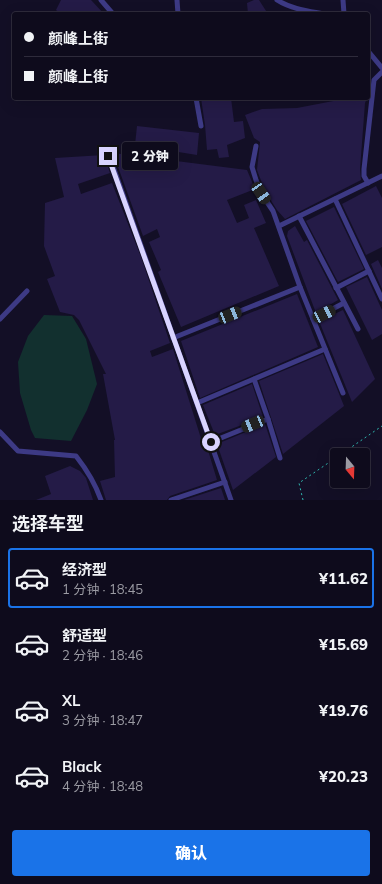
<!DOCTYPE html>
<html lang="zh">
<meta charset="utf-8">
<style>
:root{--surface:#0e0b1c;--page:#171425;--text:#f1f3f6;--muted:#9b9ba3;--line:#2e2b3b;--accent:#1a73e8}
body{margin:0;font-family:Mulish,"Noto Sans SC",sans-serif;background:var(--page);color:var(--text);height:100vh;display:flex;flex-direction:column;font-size:15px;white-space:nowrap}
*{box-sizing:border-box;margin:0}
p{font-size:13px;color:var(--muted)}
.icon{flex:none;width:22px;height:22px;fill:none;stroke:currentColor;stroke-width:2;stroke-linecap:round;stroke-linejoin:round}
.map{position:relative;height:500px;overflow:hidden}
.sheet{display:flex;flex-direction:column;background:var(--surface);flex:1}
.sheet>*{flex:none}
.banner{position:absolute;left:12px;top:12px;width:358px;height:88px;border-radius:4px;box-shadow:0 4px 16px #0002,0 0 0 1px var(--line);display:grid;align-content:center;height:88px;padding:0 12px;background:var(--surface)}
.needle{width:26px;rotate:161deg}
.tools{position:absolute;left:330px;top:448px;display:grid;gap:8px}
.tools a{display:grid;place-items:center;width:40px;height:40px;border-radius:4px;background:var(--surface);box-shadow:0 4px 16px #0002,0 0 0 1px var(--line);font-size:20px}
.end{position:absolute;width:18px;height:18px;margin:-9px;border:5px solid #d9d4ff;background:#111;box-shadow:0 0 0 2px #111}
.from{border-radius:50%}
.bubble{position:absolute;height:28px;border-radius:4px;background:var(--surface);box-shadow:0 4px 16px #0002,0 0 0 1px var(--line);font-size:13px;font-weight:800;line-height:28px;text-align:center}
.car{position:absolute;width:12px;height:24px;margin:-12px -6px;border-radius:5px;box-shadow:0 0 3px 1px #0007;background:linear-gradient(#222 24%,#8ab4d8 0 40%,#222 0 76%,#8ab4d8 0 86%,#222 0)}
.banner b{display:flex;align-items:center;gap:14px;height:38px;font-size:15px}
.banner b+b{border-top:1px solid var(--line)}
.banner i{width:10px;height:10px;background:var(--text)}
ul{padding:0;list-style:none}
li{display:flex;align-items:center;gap:12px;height:60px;margin:0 8px 6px;padding:0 4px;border:2px solid transparent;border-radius:4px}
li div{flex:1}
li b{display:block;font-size:15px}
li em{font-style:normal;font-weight:800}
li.selected{border-color:var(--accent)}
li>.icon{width:36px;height:36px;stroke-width:1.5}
h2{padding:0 12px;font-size:18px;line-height:48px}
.action{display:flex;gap:8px;margin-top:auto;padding:8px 12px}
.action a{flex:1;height:46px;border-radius:4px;background:var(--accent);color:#fff;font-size:16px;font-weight:800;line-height:46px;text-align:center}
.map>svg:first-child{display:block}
.green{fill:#12302f}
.building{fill:#241b47}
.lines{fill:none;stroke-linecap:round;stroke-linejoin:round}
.path{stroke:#2fb8b0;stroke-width:1;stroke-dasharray:2 3;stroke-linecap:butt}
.minor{stroke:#3d3a85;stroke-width:5}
.route{stroke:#d9d4ff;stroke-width:5}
</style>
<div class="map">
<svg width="382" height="500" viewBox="0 0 382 500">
<rect width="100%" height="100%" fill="#130f26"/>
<path class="green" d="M44 315 72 316 86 339 97 384 87 410 71 441 35 438 31 430 20 393 18 362 28 336Z"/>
<g class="building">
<path d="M61 0H91L104 14H61L56 10Z"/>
<path d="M254 0H259L268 14H248L247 3Z"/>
<path d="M201 98H231L234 122 243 121 245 138 227 145 229 157 219 158 217 149 207 150 205 125Z"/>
<path d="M349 98H367L365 103 360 169 361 180 285 219 277 210 265 191 257 170 260 142 254 138 245 115 262 109 297 108Z"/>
<path d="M137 126 199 133 197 155 135 145Z"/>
<path d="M113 153 247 170 255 189 227 200 237 223 249 218 244 205 256 200 266 223 254 228 279 286 181 327 158 272 161 270 149 242 160 237 157 229 143 236Z"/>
<path d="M104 155 110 173 78 184 81 194 112 183 141 257 170 343 150 351 152 357 173 349 204 448 207 447 217 480 170 496 167 500H106L100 481 115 477 114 440H115L103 374H106L79 320 74 315 60 312 47 279 55 276 44 246 45 203 64 197 55 158Z"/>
<path d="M376 186 382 198V247L366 255 342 204Z"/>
<path d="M334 207 364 269 338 282 306 221Z"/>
<path d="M295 226 304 242 307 240 338 300 316 313 287 236 288 231Z"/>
<path d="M378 260 382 268V289L371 264Z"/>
<path d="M367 277 382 310V334L372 340 346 287Z"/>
<path d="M297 294 318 347 200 398 181 341Z"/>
<path d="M343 310 375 379 352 402 319 321Z"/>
<path d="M323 354 344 406 283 454 259 381Z"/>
<path d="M252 384 263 417 215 435 203 405Z"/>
<path d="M265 424 276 457 233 490 217 444Z"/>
<path d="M70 466 80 471 86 478 93 500H36L51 494 45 476Z"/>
<path d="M221 488 225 500H184Z"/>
</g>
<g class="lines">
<g class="path">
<path d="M340 455 382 426"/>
<path d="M303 500 299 483 337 457"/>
</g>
<g class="minor">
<path d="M101 0 113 14"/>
<path d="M177 0 178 14"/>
<path d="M277 0C291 9 308 11 324 14"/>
<path d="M343 0 344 14"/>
<path d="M368 51 382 68"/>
<path d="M196 98 201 126"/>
<path d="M109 155 231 500"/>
<path d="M368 183 364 176V169L374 80 382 72"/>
<path d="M335 199 382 299"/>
<path d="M299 216 358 329"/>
<path d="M279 226 382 176"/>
<path d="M300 287 343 393"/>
<path d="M336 288 369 271"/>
<path d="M0 319 27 291"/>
<path d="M313 319 344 303"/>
<path d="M173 338 300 287 273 211 261 193 256 180 252 167 256 146"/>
<path d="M197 403 325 349"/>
<path d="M268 419 280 458"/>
<path d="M0 432 18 451 76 456C87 470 95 483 101 500"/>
<path d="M211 442 268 419 254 379"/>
<path d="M171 500 225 482"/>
</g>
</g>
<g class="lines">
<path class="route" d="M108 156 211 442"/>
</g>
</svg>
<div class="tools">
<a><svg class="needle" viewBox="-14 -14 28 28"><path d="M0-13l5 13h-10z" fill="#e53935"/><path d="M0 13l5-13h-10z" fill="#9b9ba3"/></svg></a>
</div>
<i class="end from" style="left:211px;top:442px"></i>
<i class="end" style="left:108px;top:156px"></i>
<div class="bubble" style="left:122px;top:142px;width:56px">2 分钟</div>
<i class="car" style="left:261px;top:193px;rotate:146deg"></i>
<i class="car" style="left:324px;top:314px;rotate:64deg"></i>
<i class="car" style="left:230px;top:315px;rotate:68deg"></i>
<i class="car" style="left:253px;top:424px;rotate:248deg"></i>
<div class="banner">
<b><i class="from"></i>颜峰上街</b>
<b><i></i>颜峰上街</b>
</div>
</div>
<section class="sheet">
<h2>选择车型</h2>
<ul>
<li class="selected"><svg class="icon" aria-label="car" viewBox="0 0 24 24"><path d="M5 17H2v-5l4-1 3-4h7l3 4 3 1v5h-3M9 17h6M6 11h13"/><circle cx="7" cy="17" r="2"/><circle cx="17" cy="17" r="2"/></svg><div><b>经济型</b><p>1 分钟 · 18:45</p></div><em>¥11.62</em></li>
<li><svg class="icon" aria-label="car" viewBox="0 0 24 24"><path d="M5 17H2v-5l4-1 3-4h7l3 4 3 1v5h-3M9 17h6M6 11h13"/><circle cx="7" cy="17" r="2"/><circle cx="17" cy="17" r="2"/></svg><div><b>舒适型</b><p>2 分钟 · 18:46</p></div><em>¥15.69</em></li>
<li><svg class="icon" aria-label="car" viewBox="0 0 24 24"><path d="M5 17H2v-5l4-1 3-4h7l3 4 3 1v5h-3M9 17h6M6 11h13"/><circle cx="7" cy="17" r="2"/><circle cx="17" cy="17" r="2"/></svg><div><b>XL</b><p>3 分钟 · 18:47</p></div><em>¥19.76</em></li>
<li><svg class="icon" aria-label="car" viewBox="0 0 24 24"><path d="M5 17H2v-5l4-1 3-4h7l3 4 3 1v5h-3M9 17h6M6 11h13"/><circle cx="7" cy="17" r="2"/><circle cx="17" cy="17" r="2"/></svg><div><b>Black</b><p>4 分钟 · 18:48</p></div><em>¥20.23</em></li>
</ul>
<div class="action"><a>确认</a></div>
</section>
